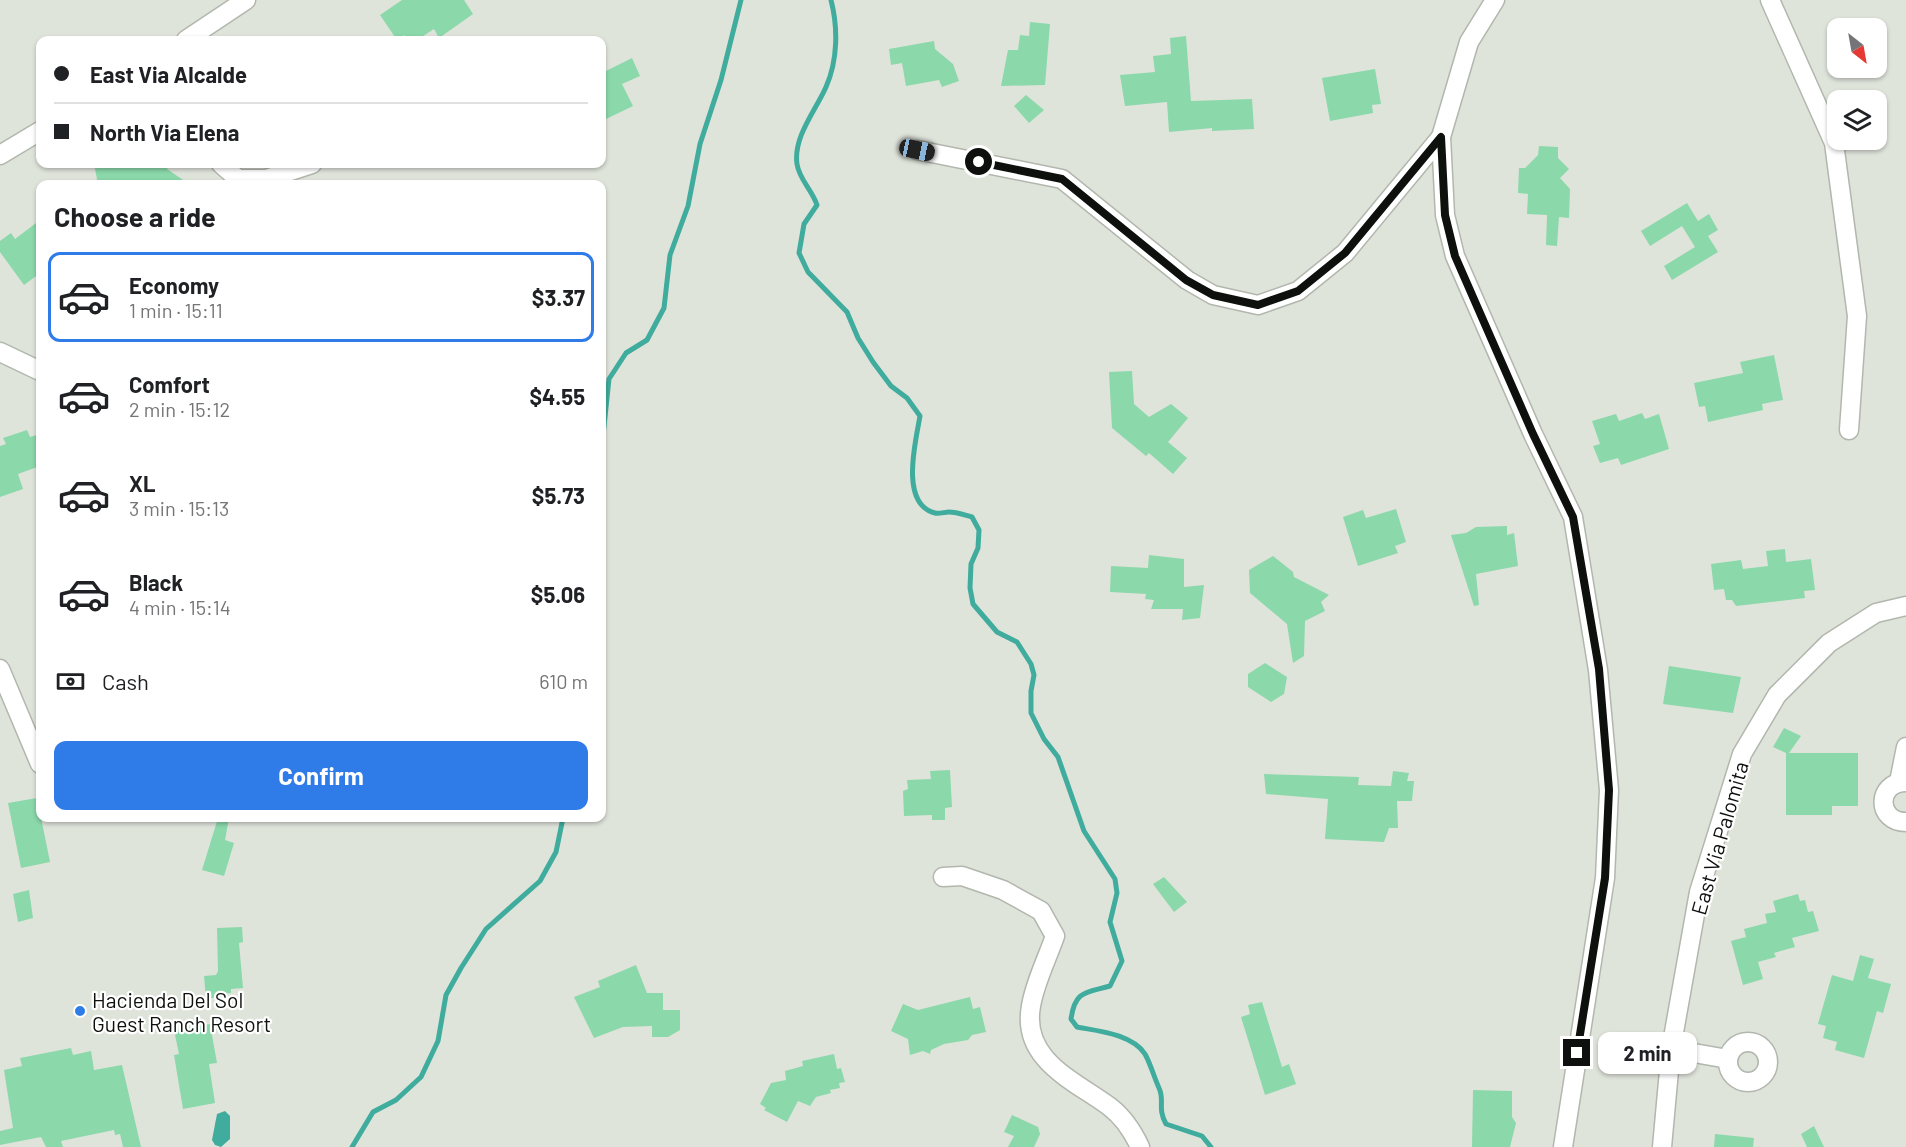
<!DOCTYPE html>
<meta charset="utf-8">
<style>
:root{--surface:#fff;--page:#f6f6f6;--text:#202124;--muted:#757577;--line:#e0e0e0;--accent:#2f7ce8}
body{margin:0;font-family:Barlow,sans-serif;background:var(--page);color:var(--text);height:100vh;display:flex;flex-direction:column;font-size:22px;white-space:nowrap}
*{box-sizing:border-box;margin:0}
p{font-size:20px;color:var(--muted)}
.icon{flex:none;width:33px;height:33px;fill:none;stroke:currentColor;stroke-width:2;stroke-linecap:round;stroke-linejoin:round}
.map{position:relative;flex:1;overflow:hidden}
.details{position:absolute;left:36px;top:180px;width:570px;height:642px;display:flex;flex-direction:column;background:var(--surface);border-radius:12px;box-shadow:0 2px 4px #0004}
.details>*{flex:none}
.guide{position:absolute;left:36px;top:36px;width:570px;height:132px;border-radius:12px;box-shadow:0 2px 4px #0004;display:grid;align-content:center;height:132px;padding:0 18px;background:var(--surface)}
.needle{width:39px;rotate:149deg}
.tools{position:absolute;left:1827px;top:18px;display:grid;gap:12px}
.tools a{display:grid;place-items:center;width:60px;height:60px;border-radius:12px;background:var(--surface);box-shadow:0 2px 4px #0004;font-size:30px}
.end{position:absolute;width:27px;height:27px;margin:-14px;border:8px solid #0e100d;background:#fff;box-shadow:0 0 0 3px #fff}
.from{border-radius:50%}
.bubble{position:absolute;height:42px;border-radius:12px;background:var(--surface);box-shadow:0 2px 4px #0004;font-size:20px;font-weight:700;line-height:42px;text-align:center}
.car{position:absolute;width:18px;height:36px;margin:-18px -9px;border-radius:8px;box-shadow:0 0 4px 2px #0007;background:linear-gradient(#222 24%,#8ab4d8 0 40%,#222 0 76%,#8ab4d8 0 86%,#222 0)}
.guide b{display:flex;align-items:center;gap:21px;height:57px;font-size:22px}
.guide b+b{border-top:2px solid var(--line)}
.guide i{width:15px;height:15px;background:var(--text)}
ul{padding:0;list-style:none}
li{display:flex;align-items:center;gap:18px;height:90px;margin:0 12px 9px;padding:0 6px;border:3px solid transparent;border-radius:12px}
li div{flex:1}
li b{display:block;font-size:22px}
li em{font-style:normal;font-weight:700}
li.active{border-color:var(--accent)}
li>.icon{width:54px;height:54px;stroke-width:1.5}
h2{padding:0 18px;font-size:27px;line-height:72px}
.pay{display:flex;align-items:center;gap:15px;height:66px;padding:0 18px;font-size:22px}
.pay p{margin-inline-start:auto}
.primary-button{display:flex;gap:12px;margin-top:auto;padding:12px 18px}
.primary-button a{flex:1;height:69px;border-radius:12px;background:var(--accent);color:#fff;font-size:24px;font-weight:700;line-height:69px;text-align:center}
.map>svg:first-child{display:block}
.water{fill:#40ac9d}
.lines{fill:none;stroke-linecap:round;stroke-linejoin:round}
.stream{stroke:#40ac9d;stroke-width:5}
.building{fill:#8bd8aa}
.street-casing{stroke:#b2b7ae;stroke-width:21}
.street{stroke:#fff;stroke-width:18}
.route{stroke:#0e100d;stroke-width:8}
.poi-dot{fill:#2f7ce8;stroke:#fff;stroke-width:2}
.labels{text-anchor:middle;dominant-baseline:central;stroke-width:4.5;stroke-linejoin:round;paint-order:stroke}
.street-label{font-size:21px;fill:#0e100d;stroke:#fff}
.poi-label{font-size:21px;fill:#0e100d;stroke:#fff;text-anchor:start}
</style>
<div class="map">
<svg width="1906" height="1147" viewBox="0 0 1906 1147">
<rect width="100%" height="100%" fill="#dfe4db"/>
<path class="water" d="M225 1111 230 1116V1139L221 1147 215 1145 212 1140 217 1114Z"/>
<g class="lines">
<g class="stream">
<path d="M831 0C838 27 838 60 826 87 816 110 793 137 797 164 799 179 812 190 817 205L804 224 799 253 808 272 847 312 858 338 873 362 891 386 907 398 920 416C916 440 899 504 935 513 939 514 945 512 949 512 957 512 964 515 972 517L979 530 978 548 971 564 970 588 973 604 997 632 1017 642 1031 664 1034 675 1031 691V713L1044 739 1058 757 1084 831 1115 879 1117 893 1110 922 1122 961 1110 986C1086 993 1075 990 1071 1019L1077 1027C1098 1031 1132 1034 1145 1054 1151 1065 1154 1077 1159 1088 1165 1100 1157 1108 1166 1124L1202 1136 1211 1147"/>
<path d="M602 445 609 379 626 353 647 340 664 308 670 255 688 206 700 144 721 80 741 0"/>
<path d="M352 1147 373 1112 396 1100 421 1077 438 1041 446 995 461 968 486 929 540 881 556 852 563 818"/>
</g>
</g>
<g class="building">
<path d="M402 0H464L473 14 439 38 434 29 417 40H408L404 35 397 40 380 15Z"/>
<path d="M1030 22 1050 24 1045 85 1001 86 1008 50H1018L1020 35 1029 36Z"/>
<path d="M1186 36 1191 101 1252 99 1254 129 1212 131V128L1169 132 1167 102 1125 106 1120 75 1155 72 1153 56 1171 54 1170 38Z"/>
<path d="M934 41 935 49 953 64 959 81 942 87 939 80 906 86 902 63 891 65 889 49Z"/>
<path d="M632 58 640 76 622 84 633 106 602 121V73Z"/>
<path d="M1375 69 1381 104 1372 105 1373 113 1330 121 1322 78Z"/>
<path d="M1026 95 1044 110 1029 123 1014 106Z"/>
<path d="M1539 146 1558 147V158L1569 169 1560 178 1570 189 1569 218 1559 217 1557 246 1546 245 1547 215 1527 214 1528 194 1518 193 1519 168H1525L1538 155Z"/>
<path d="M94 164H171L167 169 189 184H98Z"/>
<path d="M1687 203 1698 221 1709 214 1718 230 1708 236 1718 252 1672 280 1664 266 1695 247 1682 226 1650 246 1641 231Z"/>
<path d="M40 220V273L24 285 0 252V241L11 233 15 239Z"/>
<path d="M1774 355 1783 400 1762 404 1763 410 1708 422 1705 406 1699 407 1694 383 1743 373 1740 362Z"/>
<path d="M1132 371 1134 404 1149 417 1171 404 1188 418 1168 442 1187 458 1173 474 1149 453 1146 456 1112 428 1109 372Z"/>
<path d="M1642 413 1645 419 1659 414 1669 449 1621 465 1618 458 1600 463 1593 446 1600 444 1592 421 1616 414 1619 421Z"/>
<path d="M27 430 30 437 40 434V466L18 474 23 489 0 497V446L6 444 3 438Z"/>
<path d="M1396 509 1406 542 1395 546 1398 553 1358 566 1343 517 1363 510 1366 518Z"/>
<path d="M1507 526V535L1514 533 1518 566 1476 574 1479 605 1474 606 1451 535 1466 533 1476 527Z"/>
<path d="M1785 549 1786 562 1811 559 1815 590 1804 591 1805 598 1736 606 1732 600H1726L1724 589 1714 590 1711 564 1741 560 1743 569 1768 566 1766 551Z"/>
<path d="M1149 555 1184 559V587L1204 585 1200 618 1182 620 1183 609H1151L1154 600 1145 599 1146 594 1110 592 1111 566 1148 568Z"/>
<path d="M1273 556 1293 572 1294 577 1329 595 1321 602 1325 611 1305 621 1304 656 1293 663 1287 624 1250 593 1249 570Z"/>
<path d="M1265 663 1287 677 1284 694 1271 702 1248 687V674Z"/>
<path d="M1669 666 1741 677 1733 713 1663 704Z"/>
<path d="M1784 728 1801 736 1789 753H1858V806H1832V815H1786V753L1773 747Z"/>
<path d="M950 770 952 807 945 808V820H932V815L904 816 903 791 908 789 907 780 931 779 930 771Z"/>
<path d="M1393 771 1409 773 1407 781H1414L1412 801H1397L1398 828H1389L1384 842 1325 839 1328 799 1266 794 1264 774 1359 777 1358 785 1391 786Z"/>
<path d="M37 798 50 862 21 868 8 803Z"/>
<path d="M218 818H229L225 840 234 843 224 876 202 870Z"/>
<path d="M1164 877 1187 902 1174 912 1153 884Z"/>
<path d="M29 890 33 918 18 922 13 894Z"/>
<path d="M1798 894 1800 901 1805 900 1808 912 1813 911 1819 931 1792 938 1795 947 1774 953 1776 957 1758 962 1763 979 1743 985 1731 941 1746 937 1744 929 1767 923 1765 914 1776 912 1773 901Z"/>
<path d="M242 927 243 942 239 943 243 988 231 989V993L219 994V997L206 999 204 976 216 975 218 971 217 928Z"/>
<path d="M1860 955 1874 959 1868 978 1891 984 1883 1013 1877 1011 1864 1058 1835 1050 1837 1042 1823 1038 1826 1026 1818 1024 1832 975 1853 981Z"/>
<path d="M636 965 647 993H663V1010H680V1030L668 1037H652V1026L623 1027 594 1038 574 997 600 987 598 981Z"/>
<path d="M970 997 973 1009 980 1007 986 1032 972 1035 968 1040 944 1044 931 1050 930 1054 923 1051 910 1055 908 1039 891 1031 903 1004 918 1010Z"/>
<path d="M1262 1002 1282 1067 1289 1064 1296 1084 1265 1095 1241 1017 1250 1014 1248 1005Z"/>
<path d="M210 1024 217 1063 209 1064 215 1103 183 1109 174 1055 179 1054 174 1030Z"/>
<path d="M71 1048 73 1055 91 1051 94 1070 122 1065 141 1147H123L120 1134 115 1135 114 1130 61 1141 63 1147H46L41 1137 0 1145V1131L13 1128 4 1070 22 1066 20 1058Z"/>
<path d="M834 1054 837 1069 841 1068 845 1082 839 1083 840 1088 830 1090 831 1093 816 1097 810 1106 798 1101 787 1122 764 1110 766 1108 760 1104 771 1083 786 1080 785 1071 803 1066 802 1061Z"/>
<path d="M1473 1090 1512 1091V1117L1516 1123 1510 1147H1472Z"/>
<path d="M1012 1115 1038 1127 1040 1134 1034 1147H1008L1014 1136 1004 1132Z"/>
<path d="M1814 1126 1824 1147H1807L1801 1134Z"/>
<path d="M1715 1134 1754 1138 1753 1147H1714Z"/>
</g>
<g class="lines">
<defs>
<g id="street">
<path d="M1495 0 1469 42 1441 137 1445 215 1455 256 1533 434 1573 517 1598 670 1609 790 1605 878 1563 1147"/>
<path d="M1770 0 1834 143 1857 316 1849 430"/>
<path d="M186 40 246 0"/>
<path d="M917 150 1062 179 1187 280 1213 295 1258 305 1298 291 1345 253 1441 137"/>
<path d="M0 155 40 131"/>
<path d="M221 164 238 179H266L312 164"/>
<path d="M0 352 40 371"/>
<path d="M0 669 40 764"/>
<path d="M1899 782 1906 747"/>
<path d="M1906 782C1876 782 1876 822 1906 822"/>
<path d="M943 877 962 876 1003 890 1041 911 1055 936C1047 959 1035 982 1031 1006 1021 1060 1075 1081 1110 1107 1123 1117 1133 1132 1140 1147"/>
<circle cx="1748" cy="1062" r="20"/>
<path d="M1671 1049 1728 1059"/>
<path d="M1662 1147 1671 1049 1699 892 1742 754 1777 695 1829 643 1876 613 1906 606"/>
</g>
</defs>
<use href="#street" class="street-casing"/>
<use href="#street" class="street"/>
</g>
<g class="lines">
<path class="route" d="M979 162 1062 179 1186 280 1213 295 1258 305 1298 291 1345 253 1441 137 1445 215 1455 256 1533 434 1573 517 1599 669 1609 790 1605 878 1577 1053"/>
</g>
<circle class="poi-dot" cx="80" cy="1011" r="6"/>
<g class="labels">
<g class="street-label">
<text transform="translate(1719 838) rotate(-74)">East Via Palomita</text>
</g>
<g class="poi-label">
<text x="92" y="999">Hacienda Del Sol<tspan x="92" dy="24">Guest Ranch Resort</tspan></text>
</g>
</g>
</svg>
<div class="tools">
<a><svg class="needle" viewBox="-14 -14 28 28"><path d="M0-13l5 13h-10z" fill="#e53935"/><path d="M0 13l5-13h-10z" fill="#757577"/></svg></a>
<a><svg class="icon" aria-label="layers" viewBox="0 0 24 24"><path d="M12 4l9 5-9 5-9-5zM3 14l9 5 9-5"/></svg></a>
</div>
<i class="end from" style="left:979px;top:162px"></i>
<i class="end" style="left:1577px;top:1053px"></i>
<div class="bubble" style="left:1598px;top:1032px;width:99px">2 min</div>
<i class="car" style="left:917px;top:150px;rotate:102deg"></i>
<div class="guide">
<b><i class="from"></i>East Via Alcalde</b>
<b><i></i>North Via Elena</b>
</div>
<section class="details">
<h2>Choose a ride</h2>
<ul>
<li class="active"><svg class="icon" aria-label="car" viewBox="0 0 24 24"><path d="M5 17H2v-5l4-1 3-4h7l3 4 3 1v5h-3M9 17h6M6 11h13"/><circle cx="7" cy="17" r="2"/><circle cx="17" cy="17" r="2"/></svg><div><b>Economy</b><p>1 min · 15:11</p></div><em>$3.37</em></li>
<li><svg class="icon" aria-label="car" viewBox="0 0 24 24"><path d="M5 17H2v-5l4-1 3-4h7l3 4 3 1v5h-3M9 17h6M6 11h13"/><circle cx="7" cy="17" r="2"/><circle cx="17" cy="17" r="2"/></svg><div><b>Comfort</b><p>2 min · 15:12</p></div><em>$4.55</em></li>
<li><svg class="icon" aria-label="car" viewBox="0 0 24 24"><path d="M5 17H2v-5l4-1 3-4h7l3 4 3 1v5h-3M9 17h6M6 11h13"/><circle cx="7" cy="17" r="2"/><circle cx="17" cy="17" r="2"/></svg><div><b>XL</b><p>3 min · 15:13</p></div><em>$5.73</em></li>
<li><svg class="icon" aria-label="car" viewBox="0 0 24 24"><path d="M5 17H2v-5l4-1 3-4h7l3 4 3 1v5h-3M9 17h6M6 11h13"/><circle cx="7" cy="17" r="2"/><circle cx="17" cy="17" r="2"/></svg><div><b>Black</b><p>4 min · 15:14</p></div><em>$5.06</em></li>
</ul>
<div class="pay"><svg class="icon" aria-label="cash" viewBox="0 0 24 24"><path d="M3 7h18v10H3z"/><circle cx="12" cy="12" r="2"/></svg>Cash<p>610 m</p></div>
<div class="primary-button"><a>Confirm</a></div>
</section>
</div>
